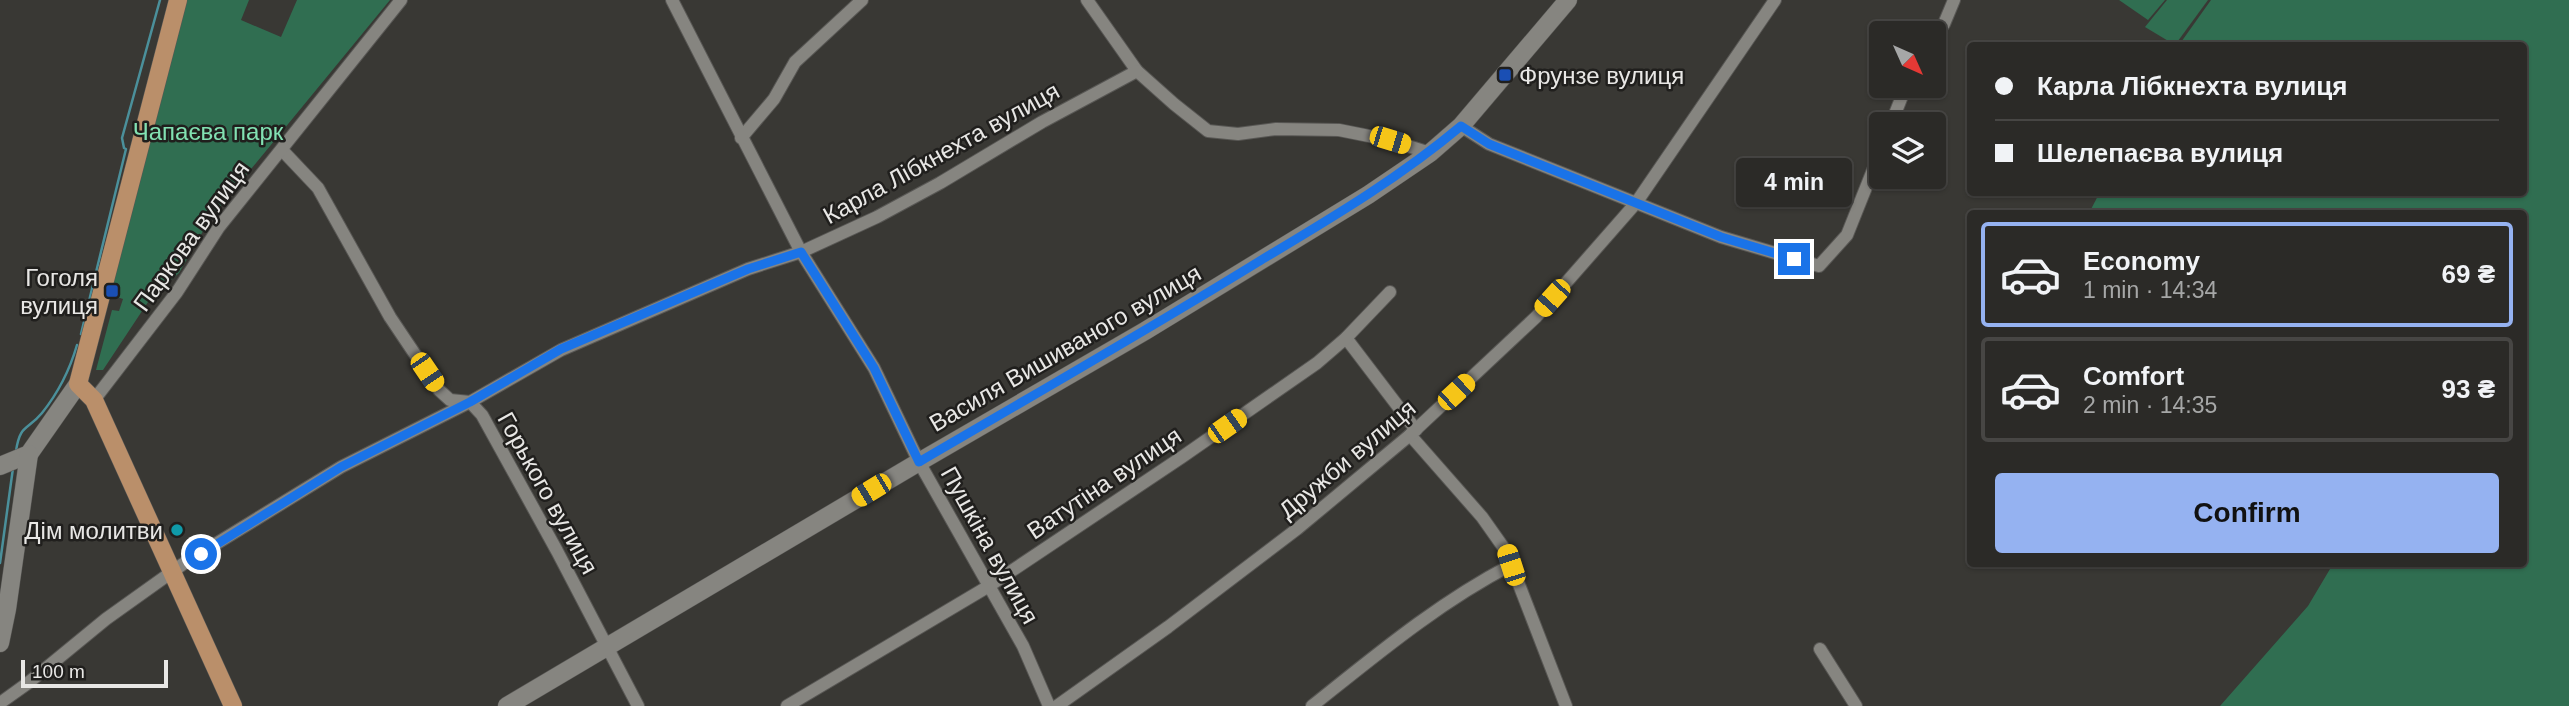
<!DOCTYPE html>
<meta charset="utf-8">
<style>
:root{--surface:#2b2a27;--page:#373633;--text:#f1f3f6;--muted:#a6a7a7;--line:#474644;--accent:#95b2f1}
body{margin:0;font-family:Arial,sans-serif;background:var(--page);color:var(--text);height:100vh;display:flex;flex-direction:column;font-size:26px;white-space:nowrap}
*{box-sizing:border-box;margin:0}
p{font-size:23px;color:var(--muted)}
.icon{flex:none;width:38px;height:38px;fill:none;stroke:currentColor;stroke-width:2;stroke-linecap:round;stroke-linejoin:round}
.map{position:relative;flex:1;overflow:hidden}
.side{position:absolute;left:1967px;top:210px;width:560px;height:357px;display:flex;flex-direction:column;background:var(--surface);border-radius:7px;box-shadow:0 2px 5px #0004,0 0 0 2px var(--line)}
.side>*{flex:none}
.top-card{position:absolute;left:1967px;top:42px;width:560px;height:154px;border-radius:7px;box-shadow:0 2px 5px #0004,0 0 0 2px var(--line);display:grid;align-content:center;height:154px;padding:0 28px;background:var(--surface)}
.needle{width:46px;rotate:135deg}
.controls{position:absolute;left:1869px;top:21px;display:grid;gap:14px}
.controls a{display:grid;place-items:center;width:77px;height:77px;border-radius:7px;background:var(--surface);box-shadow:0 2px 5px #0004,0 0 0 2px var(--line);font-size:35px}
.scale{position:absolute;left:21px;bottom:18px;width:147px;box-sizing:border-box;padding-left:7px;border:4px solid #e8e7e5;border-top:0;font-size:19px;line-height:24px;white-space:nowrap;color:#e8e7e5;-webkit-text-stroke:5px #201f1d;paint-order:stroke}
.end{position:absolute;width:32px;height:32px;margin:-16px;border:9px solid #1a73e8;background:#fff;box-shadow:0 0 0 4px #fff}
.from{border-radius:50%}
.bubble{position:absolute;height:49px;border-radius:7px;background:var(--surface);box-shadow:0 2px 5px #0004,0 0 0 2px var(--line);font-size:23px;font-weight:600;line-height:49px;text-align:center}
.car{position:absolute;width:21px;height:42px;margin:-21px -10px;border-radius:9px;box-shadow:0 0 5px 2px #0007;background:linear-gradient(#f5c518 24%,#345 0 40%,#f5c518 0 76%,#345 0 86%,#f5c518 0)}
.top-card b{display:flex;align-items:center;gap:24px;height:66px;font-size:26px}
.top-card b+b{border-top:2px solid var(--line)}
.top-card i{width:18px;height:18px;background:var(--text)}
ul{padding:12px 0 0;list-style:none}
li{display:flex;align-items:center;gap:21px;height:105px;margin:0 14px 10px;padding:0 14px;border:4px solid var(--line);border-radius:7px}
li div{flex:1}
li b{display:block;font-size:26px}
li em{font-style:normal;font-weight:600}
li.on{border-color:var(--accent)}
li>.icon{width:63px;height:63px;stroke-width:1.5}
.cta{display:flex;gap:14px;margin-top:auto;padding:14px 28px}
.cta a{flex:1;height:80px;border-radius:7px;background:var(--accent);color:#111;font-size:28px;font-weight:600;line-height:80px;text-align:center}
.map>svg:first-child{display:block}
.green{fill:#306e51}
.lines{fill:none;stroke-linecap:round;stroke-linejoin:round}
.stream{stroke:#4b909b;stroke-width:2.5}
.street-casing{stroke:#585754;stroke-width:14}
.secondary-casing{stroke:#585754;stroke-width:19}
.primary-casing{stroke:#585754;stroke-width:19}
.street{stroke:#868580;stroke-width:12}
.secondary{stroke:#868580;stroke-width:18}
.primary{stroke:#ba8f6a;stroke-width:18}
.route{stroke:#1a73e8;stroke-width:9}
.transit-dot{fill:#1a4fb4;stroke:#201f1d;stroke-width:2.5}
.culture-dot{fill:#0f9aa8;stroke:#201f1d;stroke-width:2.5}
.labels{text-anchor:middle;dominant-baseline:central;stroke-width:5;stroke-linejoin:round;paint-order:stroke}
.poi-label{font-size:24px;fill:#e8e7e5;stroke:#201f1d;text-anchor:end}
.park-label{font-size:24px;fill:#82e1b2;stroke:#201f1d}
.street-label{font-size:24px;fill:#e8e7e5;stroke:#201f1d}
</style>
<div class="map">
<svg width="2569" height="706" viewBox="0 0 2569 706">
<rect width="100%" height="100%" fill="#393834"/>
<g class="green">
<path d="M181 0H249L241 20 281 37 297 0H390L210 219 179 273 150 299 103 370H96L112 310 119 311 123 299 117 297 119 289 108 287Z"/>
<path d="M2119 0H2165L2148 20Z"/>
<path d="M2167 0H2208L2175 45 2145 27Z"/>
<path d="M2211 0H2569V706H2220L2308 606 2333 564H2524V214L2089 213 2100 192H2524V46L2179 45Z"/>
</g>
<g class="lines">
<g class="stream">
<path d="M81 334 126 149 124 148 122 138 160 0"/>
<path d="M16 451C20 424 27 431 42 413 58 393 70 369 77 345"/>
<path d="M0 563 13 468"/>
</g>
<defs>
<g id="street">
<path d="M672 0 801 252 874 368 919 462 1023 646 1049 706"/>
<path d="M1087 0 1137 71 1174 104 1208 131 1238 134 1276 129 1339 130 1389 140 1430 153"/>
<path d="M1934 38 1944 24 1954 0"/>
<path d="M1891 124 1906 86"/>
<path d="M1461 126 1489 144 1721 237 1819 266 1847 235 1881 150"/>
<path d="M741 138 774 99 795 62 862 0"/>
<path d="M282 150 318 188 390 317 439 390 450 400 470 402 482 415 557 551 638 706"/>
<path d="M1346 338 1416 430"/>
<path d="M94 400 177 292 219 227 401 0"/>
<path d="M1410 435 1482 517 1506 551 1566 706"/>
<path d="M1820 649 1856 706"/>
<path d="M0 703 28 683 106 619 183 564 341 467 470 402 561 350 748 269 801 252 877 217 940 183 1042 122 1137 71"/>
<path d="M787 706 989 586 1182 457 1317 363 1346 338 1390 292"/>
<path d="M1057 706 1168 627 1297 529 1410 435 1536 317 1636 203 1775 0"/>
<path d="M1312 706C1376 655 1438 603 1511 565"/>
</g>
<g id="secondary">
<path d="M0 466 29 454 78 384"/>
<path d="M0 643 7 609 29 454"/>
<path d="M507 706 919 462 1145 331 1368 195 1430 153 1461 126 1568 0"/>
</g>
<path id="primary" d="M178 0 78 384 94 400 233 706"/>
</defs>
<use href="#street" class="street-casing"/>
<use href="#secondary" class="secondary-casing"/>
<use href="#primary" class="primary-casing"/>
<use href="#street" class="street"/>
<use href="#secondary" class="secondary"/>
<use href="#primary" class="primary"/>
</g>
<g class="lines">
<path class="route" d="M201 554 341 467 470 402 561 349 748 269 801 252 874 368 919 462C1032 396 1146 331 1258 262 1328 220 1398 179 1461 126L1489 144 1721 237 1794 259"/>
</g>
<g class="transit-dot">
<rect x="1498" y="68" width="14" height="14" rx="3.5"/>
<rect x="105" y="284" width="14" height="14" rx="3.5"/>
</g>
<circle class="culture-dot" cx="177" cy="530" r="7"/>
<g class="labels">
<g class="poi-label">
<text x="1519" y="75" text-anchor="start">Фрунзе вулиця</text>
<text x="98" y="277">Гоголя<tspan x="98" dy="28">вулиця</tspan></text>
<text x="163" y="530">Дім молитви</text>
</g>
<g class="park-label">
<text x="208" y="131">Чапаєва парк</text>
</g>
<g class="street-label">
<text transform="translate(941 153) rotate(-29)">Карла Лібкнехта вулиця</text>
<text transform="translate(191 236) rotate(-54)">Паркова вулиця</text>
<text transform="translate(1065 348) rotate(-30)">Василя Вишиваного вулиця</text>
<text transform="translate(1347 459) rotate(-40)">Дружби вулиця</text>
<text transform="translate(1104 483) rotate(-34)">Ватутіна вулиця</text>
<text transform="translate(548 493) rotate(61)">Горького вулиця</text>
<text transform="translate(990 545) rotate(61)">Пушкіна вулиця</text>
</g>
</g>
</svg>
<div class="controls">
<a><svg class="needle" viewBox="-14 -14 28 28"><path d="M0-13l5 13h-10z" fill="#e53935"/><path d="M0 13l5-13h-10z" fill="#a6a7a7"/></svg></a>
<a><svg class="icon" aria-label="layers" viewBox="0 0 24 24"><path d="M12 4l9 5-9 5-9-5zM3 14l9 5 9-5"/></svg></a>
</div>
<div class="scale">100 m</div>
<i class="end from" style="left:201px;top:554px"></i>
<i class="end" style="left:1794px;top:259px"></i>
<div class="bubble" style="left:1736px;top:158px;width:116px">4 min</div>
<i class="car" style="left:1390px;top:140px;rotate:107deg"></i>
<i class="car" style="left:1552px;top:298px;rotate:222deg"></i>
<i class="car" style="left:427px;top:372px;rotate:146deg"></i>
<i class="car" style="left:1456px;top:392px;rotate:47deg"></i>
<i class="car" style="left:1227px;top:426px;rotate:55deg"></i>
<i class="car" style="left:871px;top:490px;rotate:239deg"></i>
<i class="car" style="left:1511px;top:565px;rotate:342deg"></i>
<div class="top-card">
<b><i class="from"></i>Карла Лібкнехта вулиця</b>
<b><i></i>Шелепаєва вулиця</b>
</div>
<section class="side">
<ul>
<li class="on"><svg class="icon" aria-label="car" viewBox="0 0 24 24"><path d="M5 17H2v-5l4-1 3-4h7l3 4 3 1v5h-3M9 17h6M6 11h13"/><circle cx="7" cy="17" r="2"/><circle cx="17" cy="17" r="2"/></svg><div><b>Economy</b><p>1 min · 14:34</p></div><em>69 ₴</em></li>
<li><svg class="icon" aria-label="car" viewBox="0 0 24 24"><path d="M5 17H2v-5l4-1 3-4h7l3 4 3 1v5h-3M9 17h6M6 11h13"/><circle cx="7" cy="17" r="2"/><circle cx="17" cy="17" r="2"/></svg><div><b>Comfort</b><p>2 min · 14:35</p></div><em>93 ₴</em></li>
</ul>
<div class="cta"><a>Confirm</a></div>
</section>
</div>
